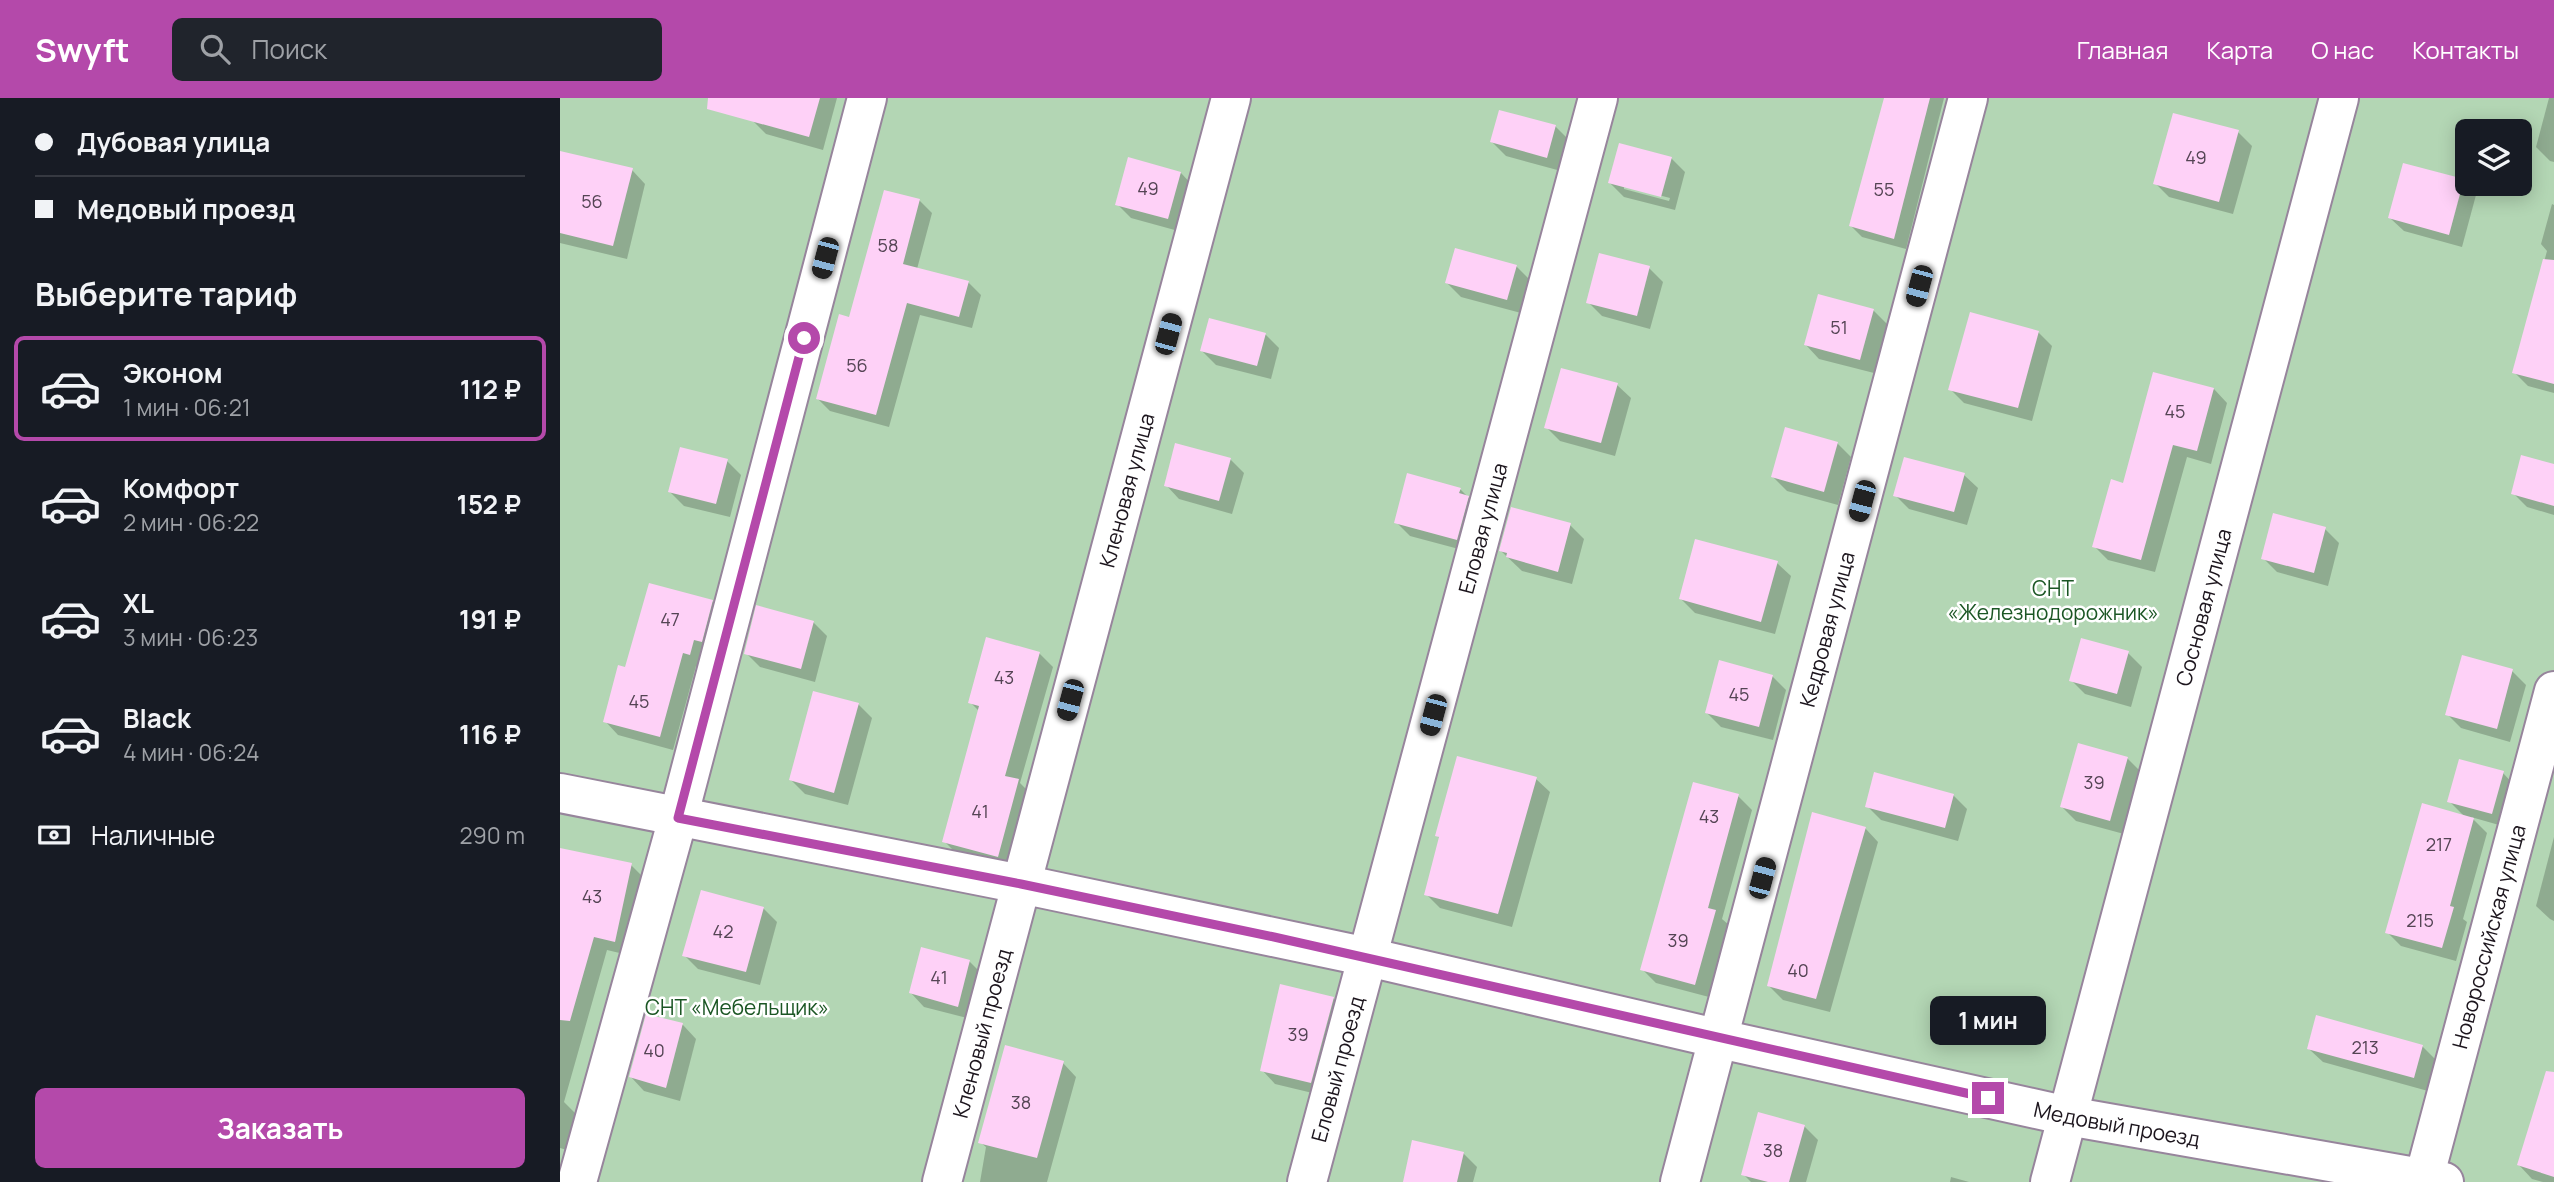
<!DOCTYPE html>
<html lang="ru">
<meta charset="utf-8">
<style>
:root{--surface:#171b24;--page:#20242c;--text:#f1f3f6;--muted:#9ea1a6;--line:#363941;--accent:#b449aa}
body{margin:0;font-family:Manrope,sans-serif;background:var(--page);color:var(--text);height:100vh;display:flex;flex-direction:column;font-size:26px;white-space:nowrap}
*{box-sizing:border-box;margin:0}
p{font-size:23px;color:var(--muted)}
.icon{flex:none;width:38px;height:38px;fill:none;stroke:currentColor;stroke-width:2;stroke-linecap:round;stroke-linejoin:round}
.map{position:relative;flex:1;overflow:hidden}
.side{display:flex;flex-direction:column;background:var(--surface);width:560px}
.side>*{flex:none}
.hud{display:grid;align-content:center;height:154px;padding:0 35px;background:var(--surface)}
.controls{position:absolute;left:1895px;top:21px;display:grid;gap:14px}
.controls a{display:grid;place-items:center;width:77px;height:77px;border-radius:10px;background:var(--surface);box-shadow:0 4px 18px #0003;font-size:35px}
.end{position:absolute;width:32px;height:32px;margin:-16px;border:9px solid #b449aa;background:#fff;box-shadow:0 0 0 4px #fff}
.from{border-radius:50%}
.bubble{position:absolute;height:49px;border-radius:10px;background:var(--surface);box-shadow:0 4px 18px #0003;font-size:23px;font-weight:700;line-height:49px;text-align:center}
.car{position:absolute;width:21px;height:42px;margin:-21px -10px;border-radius:9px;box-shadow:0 0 5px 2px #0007;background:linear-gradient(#222 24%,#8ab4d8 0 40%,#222 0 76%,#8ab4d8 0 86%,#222 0)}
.hud b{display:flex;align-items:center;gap:24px;height:66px;font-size:26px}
.hud b+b{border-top:2px solid var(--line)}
.hud i{width:18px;height:18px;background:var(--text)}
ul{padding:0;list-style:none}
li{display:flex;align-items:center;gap:21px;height:105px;margin:0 14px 10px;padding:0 21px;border:4px solid transparent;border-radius:10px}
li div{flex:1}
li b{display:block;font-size:26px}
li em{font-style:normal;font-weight:700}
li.active{border-color:var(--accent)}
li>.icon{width:63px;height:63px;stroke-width:1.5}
h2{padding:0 35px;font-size:32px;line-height:84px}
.pay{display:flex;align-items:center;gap:18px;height:77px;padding:0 35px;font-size:26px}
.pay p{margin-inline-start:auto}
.cta{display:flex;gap:14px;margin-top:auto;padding:14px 35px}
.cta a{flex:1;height:80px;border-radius:10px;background:var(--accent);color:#fff;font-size:28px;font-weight:700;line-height:80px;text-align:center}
header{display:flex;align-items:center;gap:42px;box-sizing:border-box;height:98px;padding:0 35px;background:var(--accent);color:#fff}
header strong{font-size:33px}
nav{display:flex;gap:38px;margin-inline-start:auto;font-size:24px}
.search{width:490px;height:63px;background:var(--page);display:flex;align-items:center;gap:18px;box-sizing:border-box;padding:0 24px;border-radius:10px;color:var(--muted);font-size:26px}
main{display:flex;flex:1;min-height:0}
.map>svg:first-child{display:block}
.green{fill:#b3d6b4;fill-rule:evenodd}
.shadow{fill:#0003;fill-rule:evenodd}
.building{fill:#fed1f7}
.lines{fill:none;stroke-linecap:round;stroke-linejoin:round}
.minor-casing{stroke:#97859c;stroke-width:42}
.minor{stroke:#fff;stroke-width:38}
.route{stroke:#b449aa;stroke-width:9}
.labels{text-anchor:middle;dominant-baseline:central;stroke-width:5;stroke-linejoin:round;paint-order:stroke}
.number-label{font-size:18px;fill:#544454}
.street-label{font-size:21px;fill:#1c151d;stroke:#fff}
.park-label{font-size:21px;fill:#1b5624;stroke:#fff}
</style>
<header>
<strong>Swyft</strong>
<div class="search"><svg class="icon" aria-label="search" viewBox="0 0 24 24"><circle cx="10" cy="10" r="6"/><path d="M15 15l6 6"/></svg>Поиск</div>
<nav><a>Главная</a><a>Карта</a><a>О нас</a><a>Контакты</a></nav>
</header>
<main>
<section class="side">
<div class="hud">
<b><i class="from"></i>Дубовая улица</b>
<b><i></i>Медовый проезд</b>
</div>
<h2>Выберите тариф</h2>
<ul>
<li class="active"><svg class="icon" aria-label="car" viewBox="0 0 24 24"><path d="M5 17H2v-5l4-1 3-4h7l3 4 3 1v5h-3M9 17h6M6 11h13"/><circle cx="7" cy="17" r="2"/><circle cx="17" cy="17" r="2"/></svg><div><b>Эконом</b><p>1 мин · 06:21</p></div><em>112 ₽</em></li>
<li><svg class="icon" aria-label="car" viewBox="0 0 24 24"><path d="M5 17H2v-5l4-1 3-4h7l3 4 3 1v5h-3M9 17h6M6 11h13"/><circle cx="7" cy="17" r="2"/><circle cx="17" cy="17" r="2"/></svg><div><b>Комфорт</b><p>2 мин · 06:22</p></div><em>152 ₽</em></li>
<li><svg class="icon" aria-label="car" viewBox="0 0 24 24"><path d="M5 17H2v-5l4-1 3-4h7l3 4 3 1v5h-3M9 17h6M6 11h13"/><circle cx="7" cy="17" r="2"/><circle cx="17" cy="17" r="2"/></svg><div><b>XL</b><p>3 мин · 06:23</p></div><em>191 ₽</em></li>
<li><svg class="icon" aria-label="car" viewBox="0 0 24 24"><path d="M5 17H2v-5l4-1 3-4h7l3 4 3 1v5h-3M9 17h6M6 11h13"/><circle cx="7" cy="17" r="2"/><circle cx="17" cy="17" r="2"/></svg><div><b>Black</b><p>4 мин · 06:24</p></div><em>116 ₽</em></li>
</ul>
<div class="pay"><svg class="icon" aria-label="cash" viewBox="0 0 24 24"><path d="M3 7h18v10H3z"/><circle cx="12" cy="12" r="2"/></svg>Наличные<p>290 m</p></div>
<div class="cta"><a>Заказать</a></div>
</section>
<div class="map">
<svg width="1994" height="1084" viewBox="0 0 1994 1084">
<rect width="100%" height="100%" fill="#fbf7fc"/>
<path class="green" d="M0 0H1994V1084H0ZM1908 33H1960V86H1908Z"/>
<g class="shadow">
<path d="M198 0H277L263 52 206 36 192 22Z"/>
<path d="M1326 0H1384L1346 151 1302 139 1291 128Z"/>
<path d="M1989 0H1994V64L1990 63 1976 49Z"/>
<path d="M995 28 1009 42 1001 73 946 58 932 44Z"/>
<path d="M1678 34 1692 48 1673 116 1609 99 1595 85Z"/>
<path d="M0 55 72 72 85 86 67 161 0 145Z"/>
<path d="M1111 60 1125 74 1115 112 1064 99 1050 85ZM1064 88 1110 100 1109 103 1064 91Z"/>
<path d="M621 75 634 89 622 134 571 120 557 106Z"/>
<path d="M1903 83 1916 97 1902 149 1844 133 1830 120Z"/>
<path d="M359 102 372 115 357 171 408 184 421 197 412 230 360 217 329 329 270 313 257 300 291 221Z"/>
<path d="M1992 106 1994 107V295L1968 288 1954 274 1987 153 1981 146Z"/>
<path d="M956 168 970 182 961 215 901 199 887 185Z"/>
<path d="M1089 170 1103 184 1090 231 1042 218 1028 204Z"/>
<path d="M1313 212 1327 226 1314 275 1259 261 1246 247Z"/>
<path d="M651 222 706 237 719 250 711 281 656 267 642 253Z"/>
<path d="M1478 234 1492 248 1472 323 1404 305 1390 291Z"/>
<path d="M1057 287 1071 300 1055 358 1000 343 986 329Z"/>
<path d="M1654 291 1667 305 1651 366 1627 359 1595 474 1548 462 1534 448 1564 387Z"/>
<path d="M1277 345 1291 359 1278 407 1227 393 1213 379Z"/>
<path d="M670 361 684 375 672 416 619 401 606 387Z"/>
<path d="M167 363 181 377 170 419 124 408 110 394Z"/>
<path d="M1994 368V417L1967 409 1953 395Z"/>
<path d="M1404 377 1418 390 1407 427 1349 411 1335 397Z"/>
<path d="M900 391 914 405 910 454 850 438 836 424Z"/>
<path d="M1010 427 1024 441 1012 486 962 473 941 453Z"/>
<path d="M1765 431 1779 445 1768 488 1717 474 1703 460Z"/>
<path d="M1217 465 1231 478 1215 536 1135 515 1121 501Z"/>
<path d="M152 503 166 517 144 570 136 568 113 652 58 637 45 623 67 571Z"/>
<path d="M253 524 267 538 255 584 200 569 186 555Z"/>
<path d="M479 555 493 569 460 685 472 697 451 771 398 757 384 743 419 613 410 604Z"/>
<path d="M1568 555 1582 569 1571 609 1525 596 1511 582Z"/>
<path d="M1952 573 1966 587 1950 644 1901 630 1887 616Z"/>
<path d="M1212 578 1226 592 1213 642 1161 629 1147 615Z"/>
<path d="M298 606 312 620 288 707 245 696 231 682Z"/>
<path d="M1567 660 1581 674 1564 736 1516 723 1502 709Z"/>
<path d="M1943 675 1956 689 1946 729 1911 719 1927 735 1903 821 1907 824 1896 863 1841 848 1827 834 1905 719 1889 703Z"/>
<path d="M976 681 990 694 952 829 880 810 866 796 880 741 877 737Z"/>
<path d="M1393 697 1407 711 1398 743 1321 722 1307 708Z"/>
<path d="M1178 698 1192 712 1162 821 1169 827 1149 899 1096 885 1082 871Z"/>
<path d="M1305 730 1318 744 1270 914 1223 902 1209 888Z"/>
<path d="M1994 739V823L1990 821 1976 808Z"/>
<path d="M0 752 71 767 85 781 68 857 47 852 4 1004 16 1016 7 1052 0 1050Z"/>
<path d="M203 810 217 824 200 887 138 871 124 857Z"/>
<path d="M409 863 423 877 411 921 364 909 351 895Z"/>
<path d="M773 900 787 914 765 998 715 986 702 972Z"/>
<path d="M88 918 123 927 136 941 120 1003 84 993 71 979Z"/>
<path d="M1862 948 1876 962 1868 993 1763 964 1749 951Z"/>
<path d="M503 965 516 979 487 1084H420L426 1049 420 1044Z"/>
<path d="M1994 991V1084H1983L1972 1081 1959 1067Z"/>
<path d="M1244 1028 1258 1042 1246 1084H1191L1183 1076Z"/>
<path d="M903 1055 917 1069 913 1084H845Z"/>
<path d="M1391 1079 1409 1084H1390Z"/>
</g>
<g class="building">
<path d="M148 0H260L249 39 147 11Z"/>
<path d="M1324 0H1370L1334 141 1289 128Z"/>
<path d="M939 12 996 27 987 60 930 44Z"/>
<path d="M1613 15 1679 32 1659 104 1593 86Z"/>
<path d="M1059 45 1112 59 1101 99 1048 85Z"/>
<path d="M0 53 73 70 53 148 0 135Z"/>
<path d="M568 59 621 74 608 121 555 107Z"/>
<path d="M1843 65 1904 81 1889 137 1828 120Z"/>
<path d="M324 92 360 101 343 166 409 183 399 219 347 205 316 317 256 301 279 216 289 219Z"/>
<path d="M895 150 957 167 947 202 885 185Z"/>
<path d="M1039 155 1090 168 1077 218 1026 205Z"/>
<path d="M1983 161 1994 162V286L1952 275Z"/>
<path d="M1258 196 1314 211 1300 262 1244 247Z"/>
<path d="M1410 214 1479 233 1458 310 1388 292Z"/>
<path d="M649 220 706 235 697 268 640 253Z"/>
<path d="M1001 270 1058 285 1041 345 984 330Z"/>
<path d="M1593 274 1654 290 1637 353 1613 347 1581 462 1532 449 1551 381 1563 385Z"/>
<path d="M1225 329 1278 344 1264 394 1211 379Z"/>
<path d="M615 345 671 360 659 403 604 388Z"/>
<path d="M120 349 168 361 156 406 108 394Z"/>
<path d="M1961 357 1994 366V408L1951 396Z"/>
<path d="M1344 359 1405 375 1394 414 1333 398Z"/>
<path d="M847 375 901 390 899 395 909 398 897 442 834 425Z"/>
<path d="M951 409 1011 425 998 474 946 459 947 455 939 453Z"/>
<path d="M1713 415 1766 429 1754 475 1701 461Z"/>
<path d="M1135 441 1218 463 1201 524 1119 501Z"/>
<path d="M89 485 153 502 142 544 134 542 130 557 123 555 100 639 43 624 58 567 65 569Z"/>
<path d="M196 507 254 523 241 571 184 556Z"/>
<path d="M426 539 480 554 445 678 459 681 438 759 382 744 419 608 408 605Z"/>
<path d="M1521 540 1569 553 1557 596 1509 583Z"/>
<path d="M1902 557 1953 571 1937 631 1885 617Z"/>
<path d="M1159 562 1213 577 1199 629 1145 615Z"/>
<path d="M253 593 299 605 274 695 229 682Z"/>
<path d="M1518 645 1568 659 1550 723 1500 709Z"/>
<path d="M897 658 977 679 938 816 864 797 879 739 875 738Z"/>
<path d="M1899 661 1944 673 1932 716 1887 704Z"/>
<path d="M1314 674 1394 696 1385 730 1305 709Z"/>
<path d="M1133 684 1179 696 1148 810 1156 812 1135 887 1080 872Z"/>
<path d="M1862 705 1914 720 1890 808 1894 809 1882 850 1825 835Z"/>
<path d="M1252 714 1306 729 1256 901 1207 888Z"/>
<path d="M0 750 72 765 55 844 34 839 10 923 0 922Z"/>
<path d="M141 792 204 809 186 874 122 858Z"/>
<path d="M361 849 410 862 398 909 349 895Z"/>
<path d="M720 886 774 899 751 985 700 973Z"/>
<path d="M86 916 123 925 106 990 69 979Z"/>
<path d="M1756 917 1863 947 1854 980 1747 951Z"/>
<path d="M445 947 504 963 477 1060 418 1045Z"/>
<path d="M1986 973 1994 974V1079L1957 1067Z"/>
<path d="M1198 1014 1245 1027 1229 1084H1208L1181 1077Z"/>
<path d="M852 1042 904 1054 897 1084H843Z"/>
</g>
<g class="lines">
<defs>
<g id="minor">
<path id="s1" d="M0 695 461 786 808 859 1160 941 1508 1018 1884 1084"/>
<path d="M17 1084 118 720 307 0"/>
<path id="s2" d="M382 1084 671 0"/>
<path id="s3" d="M747 1084 1038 0"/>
<path id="s4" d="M1120 1084 1408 0"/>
<path id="s5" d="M1490 1084 1779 0"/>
<path id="s6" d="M1863 1084 1994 593"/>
</g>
</defs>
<use href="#minor" class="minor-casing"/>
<use href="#minor" class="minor"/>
</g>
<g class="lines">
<path class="route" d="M244 240 118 720 461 786 714 839 1428 1000"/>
</g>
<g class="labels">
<g class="number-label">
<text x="1636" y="59">49</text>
<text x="588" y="90">49</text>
<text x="1324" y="91">55</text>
<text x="32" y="103">56</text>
<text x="328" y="147">58</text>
<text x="1279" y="229">51</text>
<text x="297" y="267">56</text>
<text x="1615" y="313">45</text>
<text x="110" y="521">47</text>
<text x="444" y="579">43</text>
<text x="1179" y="596">45</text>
<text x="79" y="603">45</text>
<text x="1534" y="684">39</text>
<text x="420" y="713">41</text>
<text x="1149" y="718">43</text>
<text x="1879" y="746">217</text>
<text x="32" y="798">43</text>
<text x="1860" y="822">215</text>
<text x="163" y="833">42</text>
<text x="1118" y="842">39</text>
<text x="1238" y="872">40</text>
<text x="379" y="879">41</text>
<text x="738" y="936">39</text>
<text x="1805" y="949">213</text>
<text x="94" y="952">40</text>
<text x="461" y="1004">38</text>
<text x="1213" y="1052">38</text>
</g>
<g class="street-label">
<text stroke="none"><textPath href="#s2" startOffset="716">Кленовая улица</textPath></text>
<text stroke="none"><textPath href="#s3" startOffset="677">Еловая улица</textPath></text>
<text stroke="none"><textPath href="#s5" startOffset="595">Сосновая улица</textPath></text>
<text stroke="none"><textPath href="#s4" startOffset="572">Кедровая улица</textPath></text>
<text stroke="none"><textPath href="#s6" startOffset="254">Новороссийская улица</textPath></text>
<text stroke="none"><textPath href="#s2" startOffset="154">Кленовый проезд</textPath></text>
<text stroke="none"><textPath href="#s3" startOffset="117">Еловый проезд</textPath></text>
<text stroke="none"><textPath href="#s1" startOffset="1592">Медовый проезд</textPath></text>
</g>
<g class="park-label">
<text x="1493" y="490">СНТ<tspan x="1493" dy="24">«Железнодорожник»</tspan></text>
<text x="177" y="909">СНТ «Мебельщик»</text>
</g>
</g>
</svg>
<div class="controls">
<a><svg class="icon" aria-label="layers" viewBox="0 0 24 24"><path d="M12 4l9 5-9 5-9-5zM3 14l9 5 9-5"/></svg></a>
</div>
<i class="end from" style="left:244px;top:240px"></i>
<i class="end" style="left:1428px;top:1000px"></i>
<div class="bubble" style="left:1370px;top:898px;width:116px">1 мин</div>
<i class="car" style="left:265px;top:160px;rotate:195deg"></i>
<i class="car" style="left:1359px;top:188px;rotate:195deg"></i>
<i class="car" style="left:608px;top:236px;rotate:15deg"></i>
<i class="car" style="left:1302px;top:403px;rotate:195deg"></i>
<i class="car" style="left:510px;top:602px;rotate:195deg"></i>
<i class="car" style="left:873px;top:617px;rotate:195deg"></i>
<i class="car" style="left:1202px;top:780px;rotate:15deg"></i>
</div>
</main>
